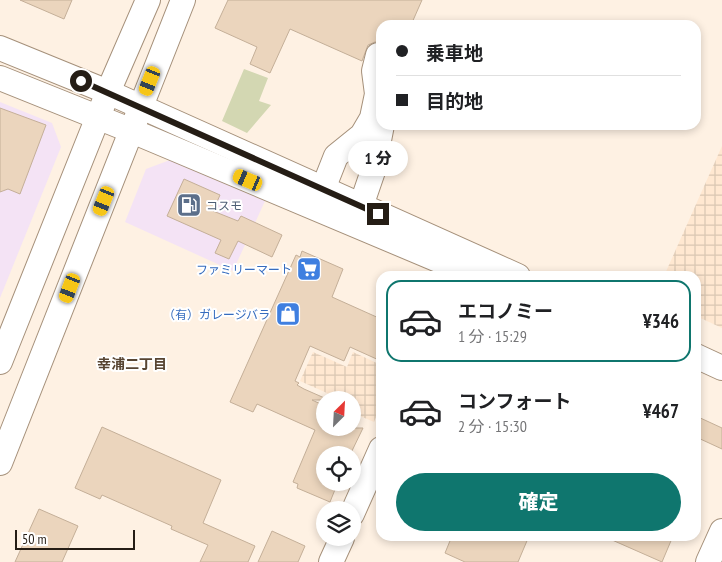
<!DOCTYPE html>
<html lang="ja">
<meta charset="utf-8">
<style>
:root{--surface:#fff;--page:#f6f6f6;--text:#202124;--muted:#757577;--line:#e0e0e0;--accent:#0f766e}
body{margin:0;font-family:"PT Sans Narrow","Noto Sans JP",sans-serif;background:var(--page);color:var(--text);height:100vh;display:flex;flex-direction:column;font-size:19px;white-space:nowrap}
*{box-sizing:border-box;margin:0}
p{font-size:16px;color:var(--muted)}
.icon{flex:none;width:28px;height:28px;fill:none;stroke:currentColor;stroke-width:2;stroke-linecap:round;stroke-linejoin:round}
.map{position:relative;flex:1;overflow:hidden}
.sheet{position:absolute;left:376px;top:271px;width:325px;height:270px;display:flex;flex-direction:column;background:var(--surface);border-radius:15px;box-shadow:0 2px 8px #0003}
.sheet>*{flex:none}
.banner{position:absolute;left:376px;top:20px;width:325px;height:110px;border-radius:15px;box-shadow:0 2px 8px #0003;display:grid;align-content:center;height:110px;padding:0 20px;background:var(--surface)}
.needle{width:32px;rotate:24deg}
.controls{position:absolute;left:316px;top:391px;display:grid;gap:10px}
.controls a{display:grid;place-items:center;width:45px;height:45px;border-radius:50%;background:var(--surface);box-shadow:0 2px 8px #0003;font-size:25px}
.scale{position:absolute;left:15px;bottom:12px;width:120px;box-sizing:border-box;padding-left:5px;border:2px solid #251d15;border-top:0;font-size:14px;line-height:18px;white-space:nowrap;color:#251d15;-webkit-text-stroke:4px #fff;paint-order:stroke}
.end{position:absolute;width:22px;height:22px;margin:-11px;border:6px solid #251d15;background:#fff;box-shadow:0 0 0 2px #fff}
.from{border-radius:50%}
.bubble{position:absolute;height:35px;border-radius:18px;background:var(--surface);box-shadow:0 2px 8px #0003;font-size:16px;font-weight:800;line-height:35px;text-align:center}
.car{position:absolute;width:15px;height:30px;margin:-15px -8px;border-radius:6px;box-shadow:0 0 4px 1px #0007;background:linear-gradient(#f5c518 24%,#345 0 40%,#f5c518 0 76%,#345 0 86%,#f5c518 0)}
.banner b{display:flex;align-items:center;gap:18px;height:48px;font-size:19px}
.banner b+b{border-top:1px solid var(--line)}
.banner i{width:12px;height:12px;background:var(--text)}
ul{padding:9px 0 0;list-style:none}
li{display:flex;align-items:center;gap:15px;height:82px;margin:0 10px 8px;padding:0 10px;border:2px solid transparent;border-radius:15px}
li div{flex:1}
li b{display:block;font-size:19px}
li em{font-style:normal;font-weight:800}
li.on{border-color:var(--accent)}
li>.icon{width:45px;height:45px;stroke-width:1.5}
.cta{display:flex;gap:10px;margin-top:auto;padding:10px 20px}
.cta a{flex:1;height:58px;border-radius:30px;background:var(--accent);color:#fff;font-size:20px;font-weight:800;line-height:58px;text-align:center}
.map>svg:first-child{display:block}
.commercial{fill:#f4e3f5}
.industrial{fill:url(#industrial-grid)}
.green{fill:#d3d7b2}
.building{fill:#ebd5bd;stroke:#c4af98}
.lines{fill:none;stroke-linecap:round;stroke-linejoin:round}
.minor-casing{stroke:#a5907a;stroke-width:26}
.minor{stroke:#fff;stroke-width:24}
.route{stroke:#251d15;stroke-width:6}
.labels{text-anchor:middle;dominant-baseline:central;stroke-width:4;stroke-linejoin:round;paint-order:stroke}
.service-label{font-size:12px;fill:#4e5e75;stroke:#fff;text-anchor:start}
.shop-label{font-size:12px;fill:#366cbe;stroke:#fff;text-anchor:end}
.neighbourhood-label{font-size:14px;font-weight:bold;fill:#584532;stroke:#fff}
</style>
<div class="map">
<svg width="722" height="562" viewBox="0 0 722 562">
<defs>
<pattern id="industrial-grid" width="8" height="8" patternUnits="userSpaceOnUse" patternTransform="scale(1.25)"><rect width="8" height="8" fill="#ffe8d1"/><path d="M0 4h8M4 0v8" fill="none" stroke="#dac7b3"/></pattern>
</defs>
<rect width="100%" height="100%" fill="#fef1e3"/>
<g class="commercial">
<path d="M0 102 52 123 61 147 0 298Z"/>
<path d="M170 160 265 201 233 271 125 222 146 169Z"/>
</g>
<g class="industrial">
<path d="M722 146V328L696 316V276H664Z"/>
<path d="M313 352 347 367 353 352 381 365V405L374 422 353 413 352 400H337L338 398 300 381Z"/>
</g>
<path class="green" d="M244 69 268 78 259 101 271 105 247 133 222 121Z"/>
<g class="building">
<path d="M20 0H72L64 19Z"/>
<path d="M228 0H422L411 25H381V42H375L368 45 362 61 290 29 270 73 250 64 257 47 215 28Z"/>
<path d="M0 108 46 125 20 194 8 189 0 192Z"/>
<path d="M184 179 220 195 213 211 238 221 241 216 282 235 272 257 238 241 229 259 215 253 221 240 167 216Z"/>
<path d="M302 251 343 269 332 297 381 319V361L350 347 344 361 310 346 295 381 299 383 297 385 304 389 329 400H312L325 406V428H363L350 455H325V482H338L330 502 297 488 298 484 293 482 315 430 257 404 253 412 230 402 296 255 300 257Z"/>
<path d="M696 416 722 428V449L696 437Z"/>
<path d="M102 427 221 480 203 523 255 546 248 562H200L208 545 171 529 172 526 102 495 100 499 75 488Z"/>
<path d="M39 509 78 526 62 562H15Z"/>
<path d="M272 531 305 546 298 562H258Z"/>
<path d="M452 536H529L518 562H465L445 553Z"/>
<path d="M603 536H673L662 562Z"/>
</g>
<g class="lines">
<defs>
<g id="minor">
<path d="M0 48 108 92 518 276"/>
<path d="M0 78 132 131 476 276"/>
<path d="M323 189 336 156 362 135 372 118 377 94 374 71 378 55"/>
<path d="M361 206 373 171 382 125"/>
<path d="M696 356 722 368"/>
<path d="M0 362 108 92 148 0"/>
<path d="M0 463 183 0"/>
<path d="M352 514 381 449"/>
<path d="M331 562 342 538"/>
<path d="M708 562 722 531"/>
</g>
</defs>
<use href="#minor" class="minor-casing"/>
<use href="#minor" class="minor"/>
</g>
<g class="lines">
<path class="route" d="M81 81 378 214"/>
</g>
<defs>
<symbol id="fuel-square" viewBox="-11 -11 22 22"><rect x="-9" y="-9" width="18" height="18" rx="4" fill="#5c6f8a" stroke="#fff"/><path d="M-5.5-6h7V0h2V4h1.3V-2.5L3-4.5l.8-.8L6-3V5H2.5V1h-1V6h-7ZM-4.2-4.7v3.2H.2V-4.7Z" fill="#fff"/></symbol>
<symbol id="supermarket-square" viewBox="-11 -11 22 22"><rect x="-9" y="-9" width="18" height="18" rx="4" fill="#3f7fe0" stroke="#fff"/><path d="M-6-5.5h2.5l.6 2H6L4.5 2H-2.5L-4.4-4H-6ZM-1.5 3.2a1.3 1.3 0 1 0 .1 0ZM3 3.2a1.3 1.3 0 1 0 .1 0Z" fill="#fff"/></symbol>
<symbol id="shop-square" viewBox="-11 -11 22 22"><rect x="-9" y="-9" width="18" height="18" rx="4" fill="#3f7fe0" stroke="#fff"/><path d="M-5-2.5h2.3a2.7 3.5 0 0 1 5.4 0H5L5.5 6h-11ZM-1.5-2.5h3a1.5 2.3 0 0 0-3 0Z" fill="#fff"/></symbol>
</defs>
<g fill-rule="evenodd">
<use href="#fuel-square" x="175" y="191" width="28" height="28"/>
<use href="#supermarket-square" x="295" y="255" width="28" height="28"/>
<use href="#shop-square" x="274" y="300" width="28" height="28"/>
</g>
<g class="labels">
<g class="service-label">
<text x="206" y="205">コスモ</text>
</g>
<g class="shop-label">
<text x="292" y="269">ファミリーマート</text>
<text x="270" y="314">（有）ガレージバラ</text>
</g>
<g class="neighbourhood-label">
<text x="132" y="364">幸浦二丁目</text>
</g>
</g>
</svg>
<div class="controls">
<a><svg class="needle" viewBox="-14 -14 28 28"><path d="M0-13l5 13h-10z" fill="#e53935"/><path d="M0 13l5-13h-10z" fill="#757577"/></svg></a>
<a><svg class="icon" aria-label="locate" viewBox="0 0 24 24"><circle cx="12" cy="12" r="6"/><path d="M12 2v4M12 18v4M2 12h4M18 12h4"/></svg></a>
<a><svg class="icon" aria-label="layers" viewBox="0 0 24 24"><path d="M12 4l9 5-9 5-9-5zM3 14l9 5 9-5"/></svg></a>
</div>
<div class="scale">50 m</div>
<i class="end from" style="left:81px;top:81px"></i>
<i class="end" style="left:378px;top:214px"></i>
<div class="bubble" style="left:348px;top:141px;width:60px">1 分</div>
<i class="car" style="left:150px;top:81px;rotate:202deg"></i>
<i class="car" style="left:248px;top:180px;rotate:293deg"></i>
<i class="car" style="left:104px;top:201px;rotate:202deg"></i>
<i class="car" style="left:70px;top:288px;rotate:201deg"></i>
<div class="banner">
<b><i class="from"></i>乗車地</b>
<b><i></i>目的地</b>
</div>
<section class="sheet">
<ul>
<li class="on"><svg class="icon" aria-label="car" viewBox="0 0 24 24"><path d="M5 17H2v-5l4-1 3-4h7l3 4 3 1v5h-3M9 17h6M6 11h13"/><circle cx="7" cy="17" r="2"/><circle cx="17" cy="17" r="2"/></svg><div><b>エコノミー</b><p>1 分 · 15:29</p></div><em>¥346</em></li>
<li><svg class="icon" aria-label="car" viewBox="0 0 24 24"><path d="M5 17H2v-5l4-1 3-4h7l3 4 3 1v5h-3M9 17h6M6 11h13"/><circle cx="7" cy="17" r="2"/><circle cx="17" cy="17" r="2"/></svg><div><b>コンフォート</b><p>2 分 · 15:30</p></div><em>¥467</em></li>
</ul>
<div class="cta"><a>確定</a></div>
</section>
</div>
